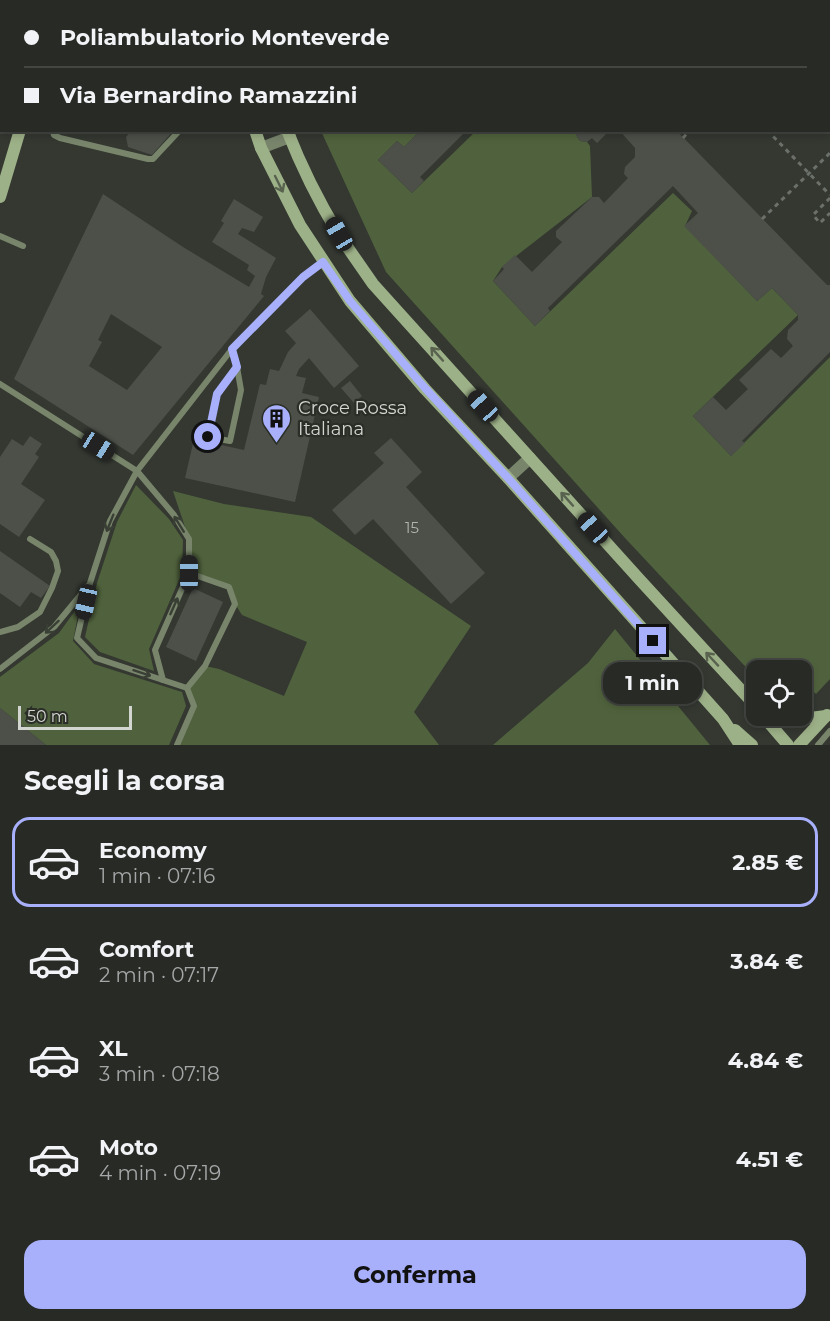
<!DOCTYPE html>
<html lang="it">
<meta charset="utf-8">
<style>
:root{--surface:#272a25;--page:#333632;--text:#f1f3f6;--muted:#a4a7a7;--line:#434642;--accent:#a8b0fc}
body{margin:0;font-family:Montserrat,sans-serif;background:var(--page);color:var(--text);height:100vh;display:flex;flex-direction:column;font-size:22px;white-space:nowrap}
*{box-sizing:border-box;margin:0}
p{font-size:20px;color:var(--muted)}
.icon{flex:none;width:33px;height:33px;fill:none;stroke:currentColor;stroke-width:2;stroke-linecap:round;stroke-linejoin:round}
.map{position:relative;height:745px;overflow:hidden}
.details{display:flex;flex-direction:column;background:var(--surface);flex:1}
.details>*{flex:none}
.banner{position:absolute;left:0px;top:0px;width:831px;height:132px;box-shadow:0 3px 9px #0003,0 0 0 2px var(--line);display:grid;align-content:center;height:132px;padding:0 24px;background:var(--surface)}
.controls{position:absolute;left:746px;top:660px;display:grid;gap:12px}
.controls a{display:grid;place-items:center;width:66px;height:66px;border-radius:12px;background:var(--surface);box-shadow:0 3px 9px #0003,0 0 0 2px var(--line);font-size:30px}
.scale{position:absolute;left:18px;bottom:15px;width:114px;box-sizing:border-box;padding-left:6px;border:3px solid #d3d5d1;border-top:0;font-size:16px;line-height:21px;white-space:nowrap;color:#d3d5d1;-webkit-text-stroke:4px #2a2e27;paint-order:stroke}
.end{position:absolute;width:27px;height:27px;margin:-14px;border:8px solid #a8b0fc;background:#111;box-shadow:0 0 0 3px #111}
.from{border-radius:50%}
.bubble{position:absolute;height:42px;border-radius:18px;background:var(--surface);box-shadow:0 3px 9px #0003,0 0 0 2px var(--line);font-size:20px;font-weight:700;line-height:42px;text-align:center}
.car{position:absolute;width:18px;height:36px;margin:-18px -9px;border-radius:8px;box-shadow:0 0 4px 2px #0007;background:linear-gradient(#222 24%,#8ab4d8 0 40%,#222 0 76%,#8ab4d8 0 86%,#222 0)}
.banner b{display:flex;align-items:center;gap:21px;height:57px;font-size:22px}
.banner b+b{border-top:2px solid var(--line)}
.banner i{width:15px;height:15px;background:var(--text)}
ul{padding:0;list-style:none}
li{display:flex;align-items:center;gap:18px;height:90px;margin:0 12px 9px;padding:0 12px;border:3px solid transparent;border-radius:18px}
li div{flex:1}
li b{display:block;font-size:22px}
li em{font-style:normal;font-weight:700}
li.on{border-color:var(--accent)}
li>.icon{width:54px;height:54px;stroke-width:1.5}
h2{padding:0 24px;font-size:27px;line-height:72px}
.button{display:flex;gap:12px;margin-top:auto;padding:12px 24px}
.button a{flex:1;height:69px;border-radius:18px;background:var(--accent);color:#111;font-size:24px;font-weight:700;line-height:69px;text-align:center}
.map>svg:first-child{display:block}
.green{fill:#50623d}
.building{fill:#4c5049;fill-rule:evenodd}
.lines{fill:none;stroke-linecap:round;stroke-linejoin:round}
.path{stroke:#6c706a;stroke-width:3;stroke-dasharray:4.5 4.5;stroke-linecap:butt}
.lane{stroke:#78856b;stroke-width:6}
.street{stroke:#78856b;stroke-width:12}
.secondary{stroke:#9db188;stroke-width:12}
.oneway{stroke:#58624e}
.oneway2{stroke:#3a3f35}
.route{stroke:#a8b0fc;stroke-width:8}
.labels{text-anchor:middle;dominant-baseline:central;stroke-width:4.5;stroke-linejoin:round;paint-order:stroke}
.number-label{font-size:15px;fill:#b1b4af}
.poi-label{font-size:18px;fill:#d3d5d1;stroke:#2a2e27;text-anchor:start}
</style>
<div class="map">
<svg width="830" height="745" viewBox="0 0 830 745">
<rect width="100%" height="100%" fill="#343831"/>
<g class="green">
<path d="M321 131H414L417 134 404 147 397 141 378 160 412 193 476 131H575L576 135 580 141 587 142 590 146 592 197 502 267 493 281 535 326 673 193 692 211 685 226 757 301 772 288 798 315 693 416 731 456 830 357V679L816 694 801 680V670H756V678L625 538 386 272Z"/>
<path d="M136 485 169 519 183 540 182 573 149 649 154 671 100 652 85 637 97 583 117 522Z"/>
<path d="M173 491 224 504 311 517 471 626 414 712 439 745H177L194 706 187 688 205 666 219 669 284 696 307 642 242 615 235 604 229 587 189 573V539Z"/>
<path d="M80 604 73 641 94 664 182 692 186 706 169 745H46L0 708V677L59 633Z"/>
<path d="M615 629 710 745H493L588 663Z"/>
</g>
<g class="building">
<path d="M132 130H174L152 155 128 147 126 137Z"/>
<path d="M414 130H467L420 177 424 181 412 193 378 160 397 141 404 147 417 134Z"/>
<path d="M576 130H610L597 143 592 138 587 142 580 141 576 135Z"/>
<path d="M619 130H676L827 285H830V352L742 441 745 443 731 456 693 416 713 397 726 410 748 389 739 380 771 349 781 358 793 346 787 339 788 330 798 320V315L772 288 757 301 684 226 698 213 673 186 548 308 550 311 535 326 493 281 504 269 502 267 515 255 532 272 562 242 556 237V231L592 197H599L604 203 628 178 624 174 625 167 635 157V148Z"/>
<path d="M103 194 183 247 249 287 255 276 247 270 249 265 212 242 224 223 221 221 234 199 263 217 254 232 242 228 238 234 276 258 266 277 261 294 264 296 133 455 14 379ZM111 314 162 347 127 390 89 366 102 342 98 340Z"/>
<path d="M310 309 359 366 334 388 309 358 299 369 296 376 306 378 302 393 319 397 295 502 185 478 194 439 244 450 260 384 266 385 270 369 279 371 288 352 296 343 285 331Z"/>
<path d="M350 381 362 396 354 403 341 388Z"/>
<path d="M30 436 42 444 35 454 39 457 21 484 45 500 19 537 0 524V457L12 439 23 446Z"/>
<path d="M391 438 422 472 406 487 485 573 451 604 373 519 355 535 332 510 384 463 374 453Z"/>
<path d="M0 551 50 586 41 598 31 592 20 607 0 593Z"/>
<path d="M193 588 223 602 196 661 166 647Z"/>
<path d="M0 708 20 724 46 745H0Z"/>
</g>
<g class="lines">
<g class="path">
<path d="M642 0 643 2"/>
<path d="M685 2 687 0"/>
<path d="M767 130 830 195"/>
<path d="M683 138 690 130"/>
<path d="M830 198 813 215 820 223 830 213"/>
<path d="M762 219 830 153"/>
</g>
<g class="lane">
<path d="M130 0V2"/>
<path d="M52 130 54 135 60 138 148 159H153L180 130"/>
<path d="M0 236 23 246"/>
<path d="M232 349 237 367 217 394 208 437 230 441 241 390 237 367"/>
<path d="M0 384 137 471 174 515 189 539V573L229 587 235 604 205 666 187 688 96 658 77 638 90 583 110 521 137 471 232 349 303 277 323 262"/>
<path d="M0 632 18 627 40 612 52 588 58 571 56 561 51 552 30 539"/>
<path d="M0 669 54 627 88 586"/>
<path d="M163 680 155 650 189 573"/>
<path d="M177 745 194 706 187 688"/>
<path d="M818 745 830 731"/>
</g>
<g class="street">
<path d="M261 148 290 137"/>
<path d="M508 478 530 458"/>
</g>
<g class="secondary">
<path d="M213 0V2"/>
<path d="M235 0V2"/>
<path d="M25 2V0"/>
<path d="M54 2V0"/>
<path d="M0 90 2 85"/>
<path d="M255 130 261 148 300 225 350 301 425 389 508 478 723 719 740 745"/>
<path d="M287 130C301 166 319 202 339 235 350 251 362 268 373 284L640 580 752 702 756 704"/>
<path d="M0 197 20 130"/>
<path d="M763 716 788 745"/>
<path d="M778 716 794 720 826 716"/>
<path d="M735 730 752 745"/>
<path d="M799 745 827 715"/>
</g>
</g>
<defs><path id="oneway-shaft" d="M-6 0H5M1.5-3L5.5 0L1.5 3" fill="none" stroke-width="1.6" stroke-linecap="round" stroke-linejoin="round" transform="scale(1.5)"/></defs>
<g class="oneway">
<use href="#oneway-shaft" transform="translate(279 184) rotate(64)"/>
<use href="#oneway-shaft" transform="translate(437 354) rotate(-132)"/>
<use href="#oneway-shaft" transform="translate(567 499) rotate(-132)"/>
<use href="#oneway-shaft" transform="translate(712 659) rotate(-133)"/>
</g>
<g class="oneway2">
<use href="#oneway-shaft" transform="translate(110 523) rotate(112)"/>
<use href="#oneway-shaft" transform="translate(179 524) rotate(-122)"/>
<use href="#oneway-shaft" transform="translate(174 606) rotate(-66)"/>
<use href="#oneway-shaft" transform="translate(52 627) rotate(137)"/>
<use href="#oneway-shaft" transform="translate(142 673) rotate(18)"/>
</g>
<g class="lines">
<path class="route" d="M208 437 217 394 237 367 232 349 303 277 323 262 350 301 425 388 508 478 653 641"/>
</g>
<defs>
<symbol id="building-pin" viewBox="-11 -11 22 30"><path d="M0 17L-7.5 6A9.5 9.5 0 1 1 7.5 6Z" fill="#a8b0fc" stroke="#2a2e27"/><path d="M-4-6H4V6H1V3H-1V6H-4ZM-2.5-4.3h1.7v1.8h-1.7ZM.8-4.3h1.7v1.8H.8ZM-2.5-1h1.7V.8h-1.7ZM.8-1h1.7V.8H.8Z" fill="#111"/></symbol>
</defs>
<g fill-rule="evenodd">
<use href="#building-pin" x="260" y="402" width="33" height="45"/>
</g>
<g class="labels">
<g class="number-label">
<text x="412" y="527">15</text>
</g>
<g class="poi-label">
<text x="298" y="408">Croce Rossa<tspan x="298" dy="21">Italiana</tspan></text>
</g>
</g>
</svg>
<div class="controls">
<a><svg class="icon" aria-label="locate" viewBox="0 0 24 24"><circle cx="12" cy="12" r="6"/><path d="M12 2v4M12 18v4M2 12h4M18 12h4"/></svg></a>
</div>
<div class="scale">50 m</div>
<i class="end from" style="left:208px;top:437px"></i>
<i class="end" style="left:653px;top:641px"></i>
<div class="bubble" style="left:603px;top:662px;width:99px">1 min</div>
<i class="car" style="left:339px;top:234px;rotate:330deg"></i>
<i class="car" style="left:483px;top:406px;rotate:318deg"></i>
<i class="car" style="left:98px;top:446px;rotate:122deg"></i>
<i class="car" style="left:593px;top:528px;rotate:318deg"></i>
<i class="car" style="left:189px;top:573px;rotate:0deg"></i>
<i class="car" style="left:86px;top:602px;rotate:193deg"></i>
<div class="banner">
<b><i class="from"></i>Poliambulatorio Monteverde</b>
<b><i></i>Via Bernardino Ramazzini</b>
</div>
</div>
<section class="details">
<h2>Scegli la corsa</h2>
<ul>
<li class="on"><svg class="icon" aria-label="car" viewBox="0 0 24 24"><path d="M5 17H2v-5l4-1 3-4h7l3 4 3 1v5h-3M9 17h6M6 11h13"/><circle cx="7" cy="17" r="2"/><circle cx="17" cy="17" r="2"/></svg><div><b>Economy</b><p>1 min · 07:16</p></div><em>2.85 €</em></li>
<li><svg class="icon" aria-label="car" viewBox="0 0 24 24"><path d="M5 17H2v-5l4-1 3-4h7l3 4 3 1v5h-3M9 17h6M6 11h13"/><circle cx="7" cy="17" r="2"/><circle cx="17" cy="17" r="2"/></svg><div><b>Comfort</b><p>2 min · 07:17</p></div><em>3.84 €</em></li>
<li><svg class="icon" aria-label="car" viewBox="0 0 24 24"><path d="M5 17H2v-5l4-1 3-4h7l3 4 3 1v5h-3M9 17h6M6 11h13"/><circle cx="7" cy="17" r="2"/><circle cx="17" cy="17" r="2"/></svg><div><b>XL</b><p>3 min · 07:18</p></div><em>4.84 €</em></li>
<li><svg class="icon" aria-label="car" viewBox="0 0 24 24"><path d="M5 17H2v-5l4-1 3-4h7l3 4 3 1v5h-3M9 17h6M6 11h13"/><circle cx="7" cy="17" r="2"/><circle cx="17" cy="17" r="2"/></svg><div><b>Moto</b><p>4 min · 07:19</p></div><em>4.51 €</em></li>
</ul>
<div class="button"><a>Conferma</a></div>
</section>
